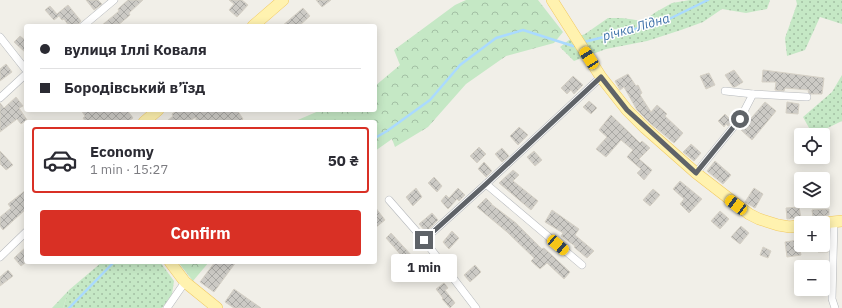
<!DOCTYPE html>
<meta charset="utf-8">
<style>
:root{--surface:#fff;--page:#f2f2f3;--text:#2b2b33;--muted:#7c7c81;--line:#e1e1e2;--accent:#d93025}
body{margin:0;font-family:"IBM Plex Sans",sans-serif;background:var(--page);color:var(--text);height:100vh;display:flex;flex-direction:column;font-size:15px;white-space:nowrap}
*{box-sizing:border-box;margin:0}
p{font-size:13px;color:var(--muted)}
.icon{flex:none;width:22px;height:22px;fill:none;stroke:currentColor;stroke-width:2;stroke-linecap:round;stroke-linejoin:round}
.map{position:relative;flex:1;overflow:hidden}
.details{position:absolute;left:24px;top:120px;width:353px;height:144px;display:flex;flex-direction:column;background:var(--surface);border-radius:4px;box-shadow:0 2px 10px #0003}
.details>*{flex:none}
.hud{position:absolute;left:24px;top:24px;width:353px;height:88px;border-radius:4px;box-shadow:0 2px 10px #0003;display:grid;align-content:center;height:88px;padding:0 16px;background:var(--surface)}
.fabs{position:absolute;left:794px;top:128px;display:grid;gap:8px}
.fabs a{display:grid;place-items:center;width:36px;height:36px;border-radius:4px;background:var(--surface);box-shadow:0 2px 10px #0003;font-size:20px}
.end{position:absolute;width:18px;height:18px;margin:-9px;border:5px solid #5f6368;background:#fff;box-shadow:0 0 0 2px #fff}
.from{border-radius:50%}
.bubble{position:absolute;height:28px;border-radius:4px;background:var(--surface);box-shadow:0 2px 10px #0003;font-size:13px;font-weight:800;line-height:28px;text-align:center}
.car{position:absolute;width:12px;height:24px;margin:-12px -6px;border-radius:5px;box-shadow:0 0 3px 1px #0007;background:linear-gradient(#f5c518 24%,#345 0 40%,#f5c518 0 76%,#345 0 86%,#f5c518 0)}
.hud b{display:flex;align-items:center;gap:14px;height:38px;font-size:15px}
.hud b+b{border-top:1px solid var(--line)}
.hud i{width:10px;height:10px;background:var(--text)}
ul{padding:7px 0 0;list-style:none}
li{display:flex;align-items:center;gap:12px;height:66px;margin:0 8px 6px;padding:0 8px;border:2px solid transparent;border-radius:4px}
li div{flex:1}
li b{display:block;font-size:15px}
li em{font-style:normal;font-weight:800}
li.current{border-color:var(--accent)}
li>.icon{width:36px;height:36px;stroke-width:1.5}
.button{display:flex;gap:8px;margin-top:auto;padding:8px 16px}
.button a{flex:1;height:46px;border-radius:4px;background:var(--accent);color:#fff;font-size:16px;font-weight:800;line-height:46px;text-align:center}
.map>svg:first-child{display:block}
.grass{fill:url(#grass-dots)}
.forest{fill:url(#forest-crowns)}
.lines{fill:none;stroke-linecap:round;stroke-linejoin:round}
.stream{stroke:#aadaff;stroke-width:2.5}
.building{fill:url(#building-cross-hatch);stroke:#d6d1c6}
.street-casing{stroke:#b5b8bc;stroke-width:8}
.primary-casing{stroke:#f2c960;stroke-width:12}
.street{stroke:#fff;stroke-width:7}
.primary{stroke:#fff2af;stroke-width:11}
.route{stroke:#5f6368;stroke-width:5}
.labels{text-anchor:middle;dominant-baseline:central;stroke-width:3;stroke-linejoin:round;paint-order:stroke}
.water-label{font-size:13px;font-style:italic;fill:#4174aa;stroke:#fff}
</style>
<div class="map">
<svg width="842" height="308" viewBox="0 0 842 308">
<defs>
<pattern id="grass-dots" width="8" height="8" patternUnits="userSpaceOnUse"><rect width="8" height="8" fill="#c5e8c5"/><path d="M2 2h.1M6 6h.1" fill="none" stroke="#a3c0a4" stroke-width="1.8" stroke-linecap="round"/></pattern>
<pattern id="forest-crowns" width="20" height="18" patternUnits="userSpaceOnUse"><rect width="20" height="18" fill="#c5e8c5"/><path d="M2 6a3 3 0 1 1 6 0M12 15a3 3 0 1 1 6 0" fill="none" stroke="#a3c0a4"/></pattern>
<pattern id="building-cross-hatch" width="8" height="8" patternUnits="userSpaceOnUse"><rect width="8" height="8" fill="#cccac5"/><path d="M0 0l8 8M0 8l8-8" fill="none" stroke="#a9a8a4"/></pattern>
</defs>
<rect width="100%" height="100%" fill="#f1efe8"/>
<g class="grass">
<path d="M690 0H770L767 9 746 13 722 9 703 22 681 30 647 41 606 49 574 61 560 47 569 40 585 34 608 18H622L643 21 656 12 672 3Z"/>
<path d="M796 0H842V24L820 17 805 50 787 56 785 38 797 4Z"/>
<path d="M842 75V121L813 135 803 117 832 92Z"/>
<path d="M102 262H160L174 281 172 294 162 308H63L69 290Z"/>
</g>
<g class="forest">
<path d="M466 0H538L563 32 554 43 506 56 466 84 428 127 395 147 392 139 375 151V122H293L321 110H375V86L400 65 394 50 455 5Z"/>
<path d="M178 262H209L193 281Z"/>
<path d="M69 290 63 308H52Z"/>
</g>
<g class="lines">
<g class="stream">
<path d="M584 42 663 22 708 0"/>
<path d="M375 138 387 131 430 100 460 65 496 38 523 30 573 46"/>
<path d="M69 308 114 262"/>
</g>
</g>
<g class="building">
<path d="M86 0H98L102 4 94 10Z"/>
<path d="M128 0H143L129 13 130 15 117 26H101L119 11 118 9Z"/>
<path d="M229 0H242L248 5 237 17 229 10 234 4Z"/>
<path d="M316 0H331L322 7Z"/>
<path d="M68 5 81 21 77 26H69L64 19 62 20 59 16 54 20 45 10 50 6 57 14Z"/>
<path d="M303 8 310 16 299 26H282Z"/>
<path d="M20 36 26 41V53L14 42Z"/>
<path d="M6 64 12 72 0 81V69Z"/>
<path d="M734 70 743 82 735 87H733L725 75Z"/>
<path d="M763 70 824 78 822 94H810L808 92 809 90 785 88 784 91 775 90 776 82H762Z"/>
<path d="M709 73 715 85 706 89 700 76Z"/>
<path d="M628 74 636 86 638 85 642 93 640 95 651 112 657 105 667 114 665 116 683 133 674 143 650 123 637 110 624 87 620 90 615 81Z"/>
<path d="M573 76 583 85 574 94 571 90 567 94 561 88Z"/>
<path d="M16 97 23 106 19 108 27 120 21 124 17 119 0 132V103L4 108Z"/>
<path d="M589 101 597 108 591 114 583 107Z"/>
<path d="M765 102 776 111 752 140 741 130Z"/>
<path d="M787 102 799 104 798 114 786 113Z"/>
<path d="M81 110H127L133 118 127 122H86L83 118 85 116Z"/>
<path d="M178 110H237L243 119 239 122H196V117L188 122H166L173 116 172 114Z"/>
<path d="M725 114 732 121 728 126 726 124 724 127 718 121Z"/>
<path d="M611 115 640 143 642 141 650 148 639 159 652 170 644 180 637 173 641 169 627 157 633 150 621 140 606 157 596 149 607 137 599 130Z"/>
<path d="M519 127 528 135 518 145 510 136Z"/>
<path d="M691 144 701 153 694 161 683 152Z"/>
<path d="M479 147 486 154 477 163 470 156Z"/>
<path d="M502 148 509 156 502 162 495 154Z"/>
<path d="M0 151 13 165 6 170 0 164Z"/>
<path d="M534 151 542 160 535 166 527 157Z"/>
<path d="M715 161 731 175 723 184 707 171Z"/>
<path d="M484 162 492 171 486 177 478 169Z"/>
<path d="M513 170 519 175 513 181 538 201 531 210 499 183Z"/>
<path d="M434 177 442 186 437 192 428 183Z"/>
<path d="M680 181 702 199 689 213 680 204 684 199 673 189Z"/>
<path d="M416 188 422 197 413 206 406 197Z"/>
<path d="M458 188 465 195 459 201 457 199 448 209 441 201 446 195 449 198Z"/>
<path d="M754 188 763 194 755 208 745 202Z"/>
<path d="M653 189 660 195 650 206 643 200Z"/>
<path d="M26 190V209L3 230 0 226V217L11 208 8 204Z"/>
<path d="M486 198 492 204H491L516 223 542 249 544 248 570 272 564 279 547 263 540 269 531 261 534 258 507 232 477 207Z"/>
<path d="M375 207 385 220 375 228Z"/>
<path d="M799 207 801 218 787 219 786 208Z"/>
<path d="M829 209V215L813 218 812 210Z"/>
<path d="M552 210 579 229 575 235 594 251 587 258 574 247 575 246 561 236 563 233 545 222Z"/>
<path d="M720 211 729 219 720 229 711 221Z"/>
<path d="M432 213 438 220 426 232 419 224Z"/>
<path d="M741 226 749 233 740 244 731 237Z"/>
<path d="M452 231 459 238 449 249 443 242Z"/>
<path d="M391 233 424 269 416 276 405 262 403 264 397 257 400 254 386 238Z"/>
<path d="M829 235 828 252H818V245H823V236Z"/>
<path d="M798 240 801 255 787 257 785 242Z"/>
<path d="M26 247V262L21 266 14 258Z"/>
<path d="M763 247 771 251 768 258 760 255Z"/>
<path d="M215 262H236L214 292 200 282Z"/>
<path d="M475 265 481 272 470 282 464 275Z"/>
<path d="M8 270 13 276 0 286V277Z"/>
<path d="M444 283 448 288 445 290 455 303 450 308 442 299 443 298 436 289Z"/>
<path d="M234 289 261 308H234L225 302Z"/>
</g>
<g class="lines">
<defs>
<g id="street">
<path d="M83 26 114 0"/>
<path d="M0 37 26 70"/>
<path d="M725 91 753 94"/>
<path d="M0 98 26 74"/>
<path d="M696 173 740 119 753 94 807 97"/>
<path d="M486 184 582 265"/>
<path d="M389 200 424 240 476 308"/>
<path d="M834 222 832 299 835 308"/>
<path d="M424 240 486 184 601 77"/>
<path d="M0 257 26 232"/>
<path d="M167 308 185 282"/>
</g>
<g id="primary">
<path d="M552 0 601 77 627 110 645 128 696 173 749 214 759 219 778 225 790 227 801 225"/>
<path d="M253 26 283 0"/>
<path d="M144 122 158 110"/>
<path d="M823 223 842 221"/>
<path d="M170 262 185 282 217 308"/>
</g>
</defs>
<use href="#street" class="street-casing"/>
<use href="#primary" class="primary-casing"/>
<use href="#street" class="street"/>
<use href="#primary" class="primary"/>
</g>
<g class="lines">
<path class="route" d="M424 240 486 184 601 77 627 110 696 173 740 119"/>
</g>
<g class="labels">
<g class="water-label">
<text transform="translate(636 27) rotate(-16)">річка Лідна</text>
</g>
</g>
</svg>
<div class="fabs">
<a><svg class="icon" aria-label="locate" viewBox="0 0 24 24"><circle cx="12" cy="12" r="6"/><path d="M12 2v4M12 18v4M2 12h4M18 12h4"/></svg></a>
<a><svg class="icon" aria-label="layers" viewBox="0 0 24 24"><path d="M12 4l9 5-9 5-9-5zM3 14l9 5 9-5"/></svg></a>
<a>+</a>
<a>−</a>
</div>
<i class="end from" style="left:740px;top:119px"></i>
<i class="end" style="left:424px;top:240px"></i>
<div class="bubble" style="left:391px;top:254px;width:66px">1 min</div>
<i class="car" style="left:589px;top:58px;rotate:327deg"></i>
<i class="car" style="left:736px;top:205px;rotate:307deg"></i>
<i class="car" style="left:558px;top:245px;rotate:130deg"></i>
<div class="hud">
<b><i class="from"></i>вулиця Іллі Коваля</b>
<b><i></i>Бородівський в’їзд</b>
</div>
<section class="details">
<ul>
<li class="current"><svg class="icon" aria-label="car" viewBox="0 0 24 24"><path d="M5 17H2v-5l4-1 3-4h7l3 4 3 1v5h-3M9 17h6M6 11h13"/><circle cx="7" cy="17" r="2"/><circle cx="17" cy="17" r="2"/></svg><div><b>Economy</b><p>1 min · 15:27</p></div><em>50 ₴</em></li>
</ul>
<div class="button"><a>Confirm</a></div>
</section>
</div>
